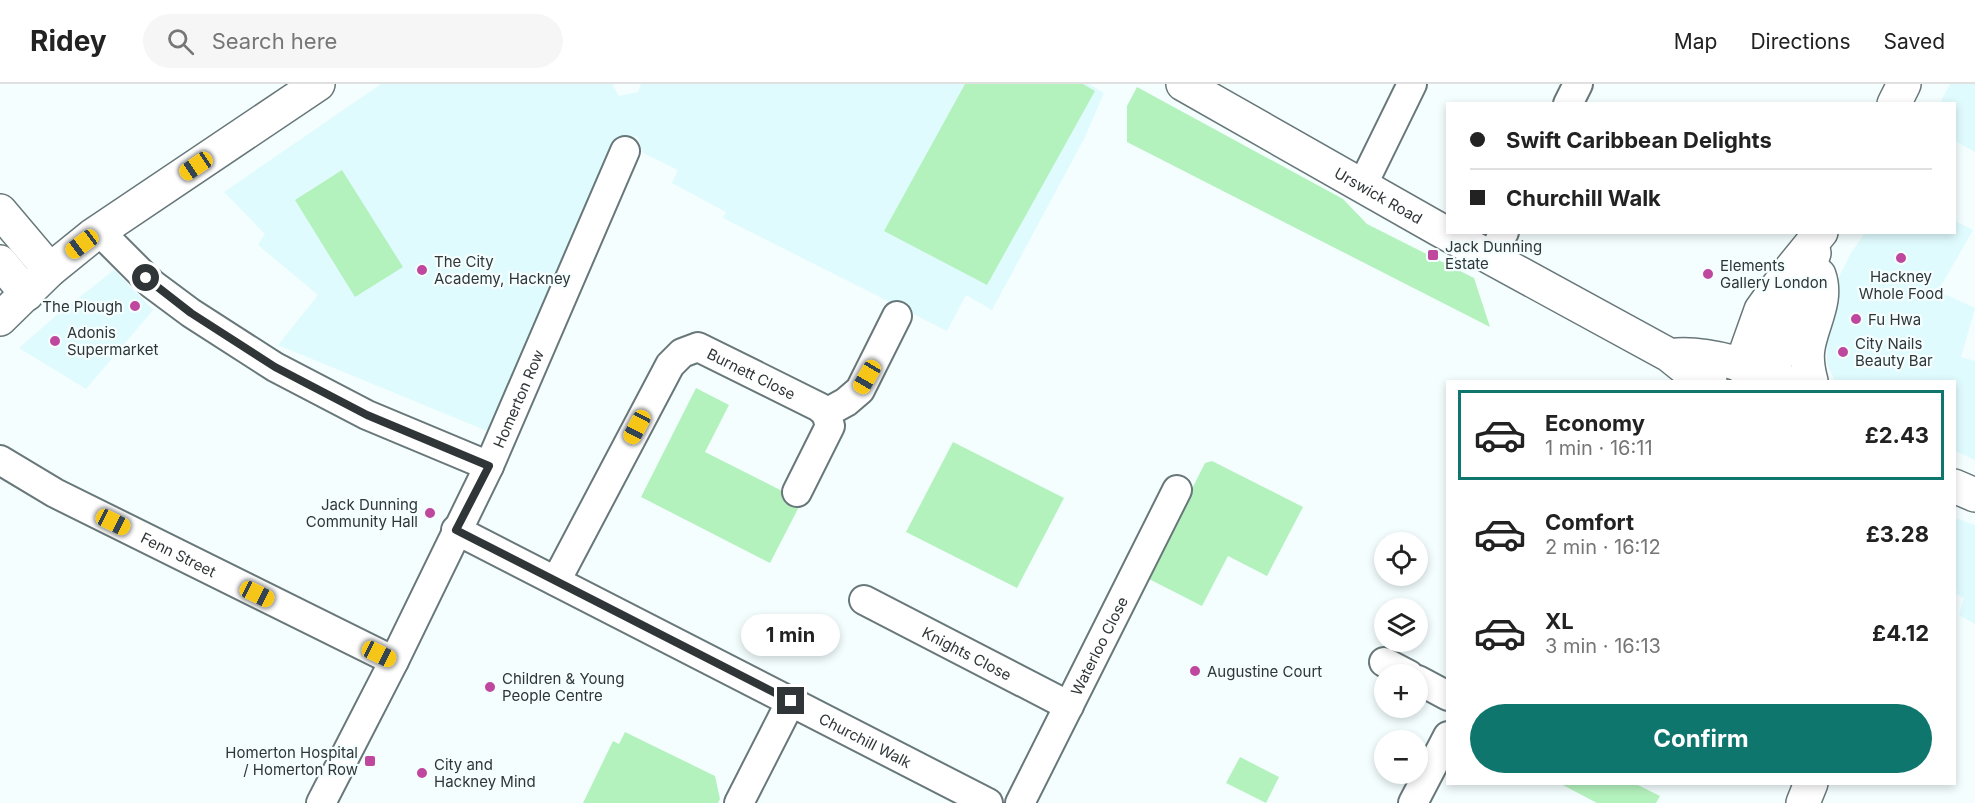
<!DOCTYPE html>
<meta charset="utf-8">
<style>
:root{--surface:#fff;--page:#f6f6f6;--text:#222;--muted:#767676;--line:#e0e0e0;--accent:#0f766e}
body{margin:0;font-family:Inter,sans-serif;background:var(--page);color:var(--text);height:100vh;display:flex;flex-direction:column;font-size:22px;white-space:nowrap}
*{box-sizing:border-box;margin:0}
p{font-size:20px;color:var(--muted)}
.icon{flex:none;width:33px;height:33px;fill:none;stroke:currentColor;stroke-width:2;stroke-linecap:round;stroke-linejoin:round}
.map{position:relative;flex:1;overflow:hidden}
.side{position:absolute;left:1446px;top:296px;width:510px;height:405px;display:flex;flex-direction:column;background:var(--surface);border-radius:0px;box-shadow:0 3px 9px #0003}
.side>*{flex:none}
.banner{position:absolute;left:1446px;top:18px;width:510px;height:132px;border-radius:0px;box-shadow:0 3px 9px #0003;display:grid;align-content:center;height:132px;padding:0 24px;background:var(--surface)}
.controls{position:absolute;left:1374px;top:448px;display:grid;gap:12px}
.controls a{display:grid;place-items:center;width:54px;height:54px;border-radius:50%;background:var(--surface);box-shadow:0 3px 9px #0003;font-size:30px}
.end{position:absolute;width:27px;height:27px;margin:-14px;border:8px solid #303637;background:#fff;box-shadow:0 0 0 3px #fff}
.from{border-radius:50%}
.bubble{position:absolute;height:42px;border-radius:21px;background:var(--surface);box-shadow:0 3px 9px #0003;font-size:20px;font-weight:700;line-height:42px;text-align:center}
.car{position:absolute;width:18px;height:36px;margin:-18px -9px;border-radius:8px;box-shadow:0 0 4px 2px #0007;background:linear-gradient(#f5c518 24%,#345 0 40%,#f5c518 0 76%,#345 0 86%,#f5c518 0)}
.banner b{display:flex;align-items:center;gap:21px;height:57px;font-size:22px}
.banner b+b{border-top:2px solid var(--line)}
.banner i{width:15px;height:15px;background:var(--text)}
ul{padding:10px 0 0;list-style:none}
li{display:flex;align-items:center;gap:18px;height:90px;margin:0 12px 9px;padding:0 12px;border:3px solid transparent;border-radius:0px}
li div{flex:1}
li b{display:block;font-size:22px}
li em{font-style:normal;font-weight:700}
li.on{border-color:var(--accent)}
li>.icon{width:54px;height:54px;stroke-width:1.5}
.button{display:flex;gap:12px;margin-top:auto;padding:12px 24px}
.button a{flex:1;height:69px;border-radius:36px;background:var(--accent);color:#fff;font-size:24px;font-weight:700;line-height:69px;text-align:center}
header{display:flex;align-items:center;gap:36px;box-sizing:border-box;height:84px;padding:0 30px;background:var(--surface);border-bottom:2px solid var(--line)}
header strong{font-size:28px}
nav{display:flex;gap:33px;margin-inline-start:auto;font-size:21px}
.search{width:420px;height:54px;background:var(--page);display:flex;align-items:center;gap:15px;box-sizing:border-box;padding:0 21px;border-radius:33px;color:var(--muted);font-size:22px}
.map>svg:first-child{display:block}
.built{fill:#e0fbfe}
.green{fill:#b4f2bd}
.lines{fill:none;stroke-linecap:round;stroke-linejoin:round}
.minor-casing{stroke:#687779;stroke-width:32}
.tertiary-casing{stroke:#687779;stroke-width:36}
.secondary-casing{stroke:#687779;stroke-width:36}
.primary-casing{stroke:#687779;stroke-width:36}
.trunk-casing{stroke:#687779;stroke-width:36}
.minor{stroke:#fff;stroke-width:28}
.tertiary{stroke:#fff;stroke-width:33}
.secondary{stroke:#fff;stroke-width:33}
.primary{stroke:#fff;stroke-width:33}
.trunk{stroke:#fff;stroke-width:33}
.route{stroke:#303637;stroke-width:8}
.poi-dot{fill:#bf489e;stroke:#f4feff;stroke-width:2}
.labels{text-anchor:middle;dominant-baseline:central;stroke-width:4.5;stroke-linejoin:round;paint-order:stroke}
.street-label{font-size:15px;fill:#303637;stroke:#f4feff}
.poi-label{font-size:15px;fill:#303637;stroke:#f4feff;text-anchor:start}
</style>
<header>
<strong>Ridey</strong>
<div class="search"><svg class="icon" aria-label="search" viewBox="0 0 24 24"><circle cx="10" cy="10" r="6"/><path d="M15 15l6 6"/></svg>Search here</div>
<nav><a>Map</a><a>Directions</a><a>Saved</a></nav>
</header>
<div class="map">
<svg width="1975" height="719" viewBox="0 0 1975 719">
<rect width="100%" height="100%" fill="#f4feff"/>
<g class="built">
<path d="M381 0H612L619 12 638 8 641 0H1089L1104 9 1085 53 992 226 966 211 947 247 723 134 726 128 672 99 678 86 643 69 637 52 613 57 487 347 278 261 318 211 258 161 265 150 224 108Z"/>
<path d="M1950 0H1975V68L1955 57 1954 20 1940 19Z"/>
<path d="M1955 137 1973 146 1938 207 1975 224 1961 273 1975 277V376L1955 367 1954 297H1835L1827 280V234L1836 199 1851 169 1865 149 1954 148Z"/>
<path d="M114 186 153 226 86 305 19 264 58 230Z"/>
<path d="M1955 434 1975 441V540L1959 531 1964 514 1956 510 1957 505 1955 503Z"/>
</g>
<g class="green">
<path d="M965 0H1083L1095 7 987 201 884 147Z"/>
<path d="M1137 3 1343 115 1367 140 1474 194 1490 243 1127 58V22Z"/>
<path d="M342 86 403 183 355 213 295 116Z"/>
<path d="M696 304 729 321 705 368 802 417 770 479 641 413Z"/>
<path d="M953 358 1064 414 1017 504 906 448Z"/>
<path d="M1212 377 1303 423 1267 492 1228 472 1202 522 1147 494 1205 379Z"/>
<path d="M625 648 715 692 720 715 718 719H583L613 657 619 660Z"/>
<path d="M1240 673 1279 693 1266 719 1226 699Z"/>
<path d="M1559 699H1634L1660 712 1656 719H1597Z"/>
</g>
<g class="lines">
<defs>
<g id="minor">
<path d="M1568 20 1578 0"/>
<path d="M1362 102 1412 0"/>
<path d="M99 147 152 200 191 229 275 283 367 331 489 382"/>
<path d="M1491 174 1504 148"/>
<path d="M826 329 846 318 860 306 897 232"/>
<path id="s1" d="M0 376 55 409 394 577"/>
<path id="s2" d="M456 446 988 719"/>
<path id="s3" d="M556 497 670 281 682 269 698 263 819 323 826 329 830 342 797 408"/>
<path id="s4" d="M864 516 1069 622"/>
<path d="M1384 578 1409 591"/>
<path d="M1418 596 1448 612"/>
<path id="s5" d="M321 719 394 577 489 382 625 67"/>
<path d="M739 719 791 617"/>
<path id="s6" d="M1020 719 1177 406"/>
<path d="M1413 719 1448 652"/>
</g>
<path id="tertiary" d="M1803 719 1811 699"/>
<g id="secondary">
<path d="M0 127 50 186"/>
<path d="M0 178 27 210"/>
</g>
<g id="primary">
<path d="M1894 20 1904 0"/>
<path d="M1741 282 1761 226 1786 191 1821 148"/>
<path d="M1770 290 1786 252 1814 169"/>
<path d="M1811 297C1808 286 1806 276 1808 264 1812 239 1828 216 1819 191"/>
</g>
<g id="trunk">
<path id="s7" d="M1183 0 1440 146 1669 271 1689 287 1710 297"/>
<path d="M0 235 50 186 92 152 318 0"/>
<path d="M1677 271C1711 269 1753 283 1784 297"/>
<path d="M1954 402 1975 411"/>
</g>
</defs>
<use href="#minor" class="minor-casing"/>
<use href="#tertiary" class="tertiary-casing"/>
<use href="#secondary" class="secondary-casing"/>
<use href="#primary" class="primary-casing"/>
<use href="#trunk" class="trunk-casing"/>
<use href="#minor" class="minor"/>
<use href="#tertiary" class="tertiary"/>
<use href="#secondary" class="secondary"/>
<use href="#primary" class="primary"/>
<use href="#trunk" class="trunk"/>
</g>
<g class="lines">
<path class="route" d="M146 194 191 229 275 283 367 331 489 382 456 446 791 617"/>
</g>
<g class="poi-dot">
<rect x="1427" y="165" width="12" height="12" rx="3"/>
<circle cx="1901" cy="174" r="6"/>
<circle cx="422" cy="186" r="6"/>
<circle cx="1708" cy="190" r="6"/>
<circle cx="135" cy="222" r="6"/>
<circle cx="1856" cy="235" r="6"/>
<circle cx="55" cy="257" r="6"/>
<circle cx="1843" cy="268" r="6"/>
<circle cx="430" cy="429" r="6"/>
<circle cx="1195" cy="587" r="6"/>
<circle cx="490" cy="603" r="6"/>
<rect x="364" y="671" width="12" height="12" rx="3"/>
<circle cx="422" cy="689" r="6"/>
</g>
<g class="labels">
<g class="street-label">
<text stroke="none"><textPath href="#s7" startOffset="225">Urswick Road</textPath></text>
<text stroke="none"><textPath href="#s3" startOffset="338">Burnett Close</textPath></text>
<text stroke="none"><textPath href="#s5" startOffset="450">Homerton Row</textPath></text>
<text stroke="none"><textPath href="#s1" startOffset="202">Fenn Street</textPath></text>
<text stroke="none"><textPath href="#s6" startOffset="176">Waterloo Close</textPath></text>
<text stroke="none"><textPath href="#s4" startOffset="116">Knights Close</textPath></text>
<text stroke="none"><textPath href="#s2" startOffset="460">Churchill Walk</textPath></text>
</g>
<g class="poi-label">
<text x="1445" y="162">Jack Dunning<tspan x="1445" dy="17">Estate</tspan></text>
<text x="434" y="177">The City<tspan x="434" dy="17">Academy, Hackney</tspan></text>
<text x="1720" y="181">Elements<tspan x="1720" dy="17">Gallery London</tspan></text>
<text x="1901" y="192" text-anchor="middle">Hackney<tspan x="1901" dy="17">Whole Food</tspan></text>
<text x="123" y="222" text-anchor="end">The Plough</text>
<text x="1868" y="235">Fu Hwa</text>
<text x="67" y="248">Adonis<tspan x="67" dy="17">Supermarket</tspan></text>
<text x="1855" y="259">City Nails<tspan x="1855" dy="17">Beauty Bar</tspan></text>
<text x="418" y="420" text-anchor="end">Jack Dunning<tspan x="418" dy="17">Community Hall</tspan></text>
<text x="1207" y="587">Augustine Court</text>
<text x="502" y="594">Children &amp; Young<tspan x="502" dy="17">People Centre</tspan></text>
<text x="358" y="668" text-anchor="end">Homerton Hospital<tspan x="358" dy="17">/ Homerton Row</tspan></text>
<text x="434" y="680">City and<tspan x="434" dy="17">Hackney Mind</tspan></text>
</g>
</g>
</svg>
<div class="controls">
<a><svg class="icon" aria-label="locate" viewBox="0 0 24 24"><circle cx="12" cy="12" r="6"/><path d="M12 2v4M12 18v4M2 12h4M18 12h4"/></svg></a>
<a><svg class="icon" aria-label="layers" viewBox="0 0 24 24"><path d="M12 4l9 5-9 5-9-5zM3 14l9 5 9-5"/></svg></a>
<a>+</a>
<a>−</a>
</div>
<i class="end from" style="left:146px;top:194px"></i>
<i class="end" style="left:791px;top:617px"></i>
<div class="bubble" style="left:741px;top:530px;width:99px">1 min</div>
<i class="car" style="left:196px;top:82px;rotate:236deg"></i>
<i class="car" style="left:82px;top:160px;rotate:233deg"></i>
<i class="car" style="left:867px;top:293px;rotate:210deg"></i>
<i class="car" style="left:637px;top:343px;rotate:208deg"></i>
<i class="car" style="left:113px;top:438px;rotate:116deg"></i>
<i class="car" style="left:257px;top:510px;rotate:116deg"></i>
<i class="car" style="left:379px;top:570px;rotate:116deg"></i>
<div class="banner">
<b><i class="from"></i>Swift Caribbean Delights</b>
<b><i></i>Churchill Walk</b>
</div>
<section class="side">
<ul>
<li class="on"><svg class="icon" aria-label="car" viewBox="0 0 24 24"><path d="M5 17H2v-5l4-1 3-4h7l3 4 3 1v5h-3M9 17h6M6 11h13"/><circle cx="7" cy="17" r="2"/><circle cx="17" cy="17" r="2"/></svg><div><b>Economy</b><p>1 min · 16:11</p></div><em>£2.43</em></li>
<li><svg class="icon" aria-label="car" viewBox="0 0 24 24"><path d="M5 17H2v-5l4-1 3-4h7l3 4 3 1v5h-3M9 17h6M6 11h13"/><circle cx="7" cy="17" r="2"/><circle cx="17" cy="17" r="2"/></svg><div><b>Comfort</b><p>2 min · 16:12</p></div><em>£3.28</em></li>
<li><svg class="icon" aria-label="car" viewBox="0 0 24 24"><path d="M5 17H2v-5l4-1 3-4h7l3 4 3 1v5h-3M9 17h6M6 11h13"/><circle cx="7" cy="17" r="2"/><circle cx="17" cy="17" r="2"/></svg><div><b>XL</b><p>3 min · 16:13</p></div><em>£4.12</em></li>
</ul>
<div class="button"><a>Confirm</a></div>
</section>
</div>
